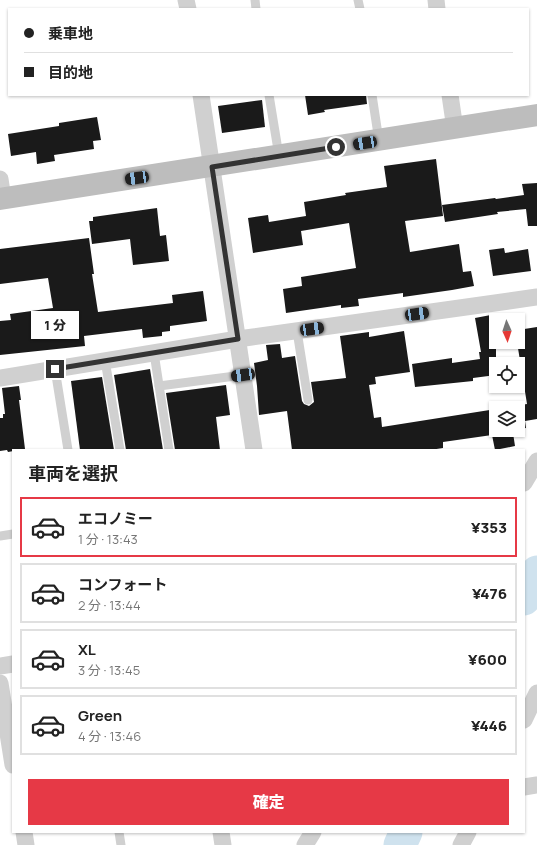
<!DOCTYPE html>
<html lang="ja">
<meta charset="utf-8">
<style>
:root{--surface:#fff;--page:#f2f2f2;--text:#222;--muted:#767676;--line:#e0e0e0;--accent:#e63946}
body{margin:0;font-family:Manrope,"Noto Sans JP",sans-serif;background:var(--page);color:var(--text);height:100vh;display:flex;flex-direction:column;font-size:15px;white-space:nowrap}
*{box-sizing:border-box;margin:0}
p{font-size:13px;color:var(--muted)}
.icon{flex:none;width:22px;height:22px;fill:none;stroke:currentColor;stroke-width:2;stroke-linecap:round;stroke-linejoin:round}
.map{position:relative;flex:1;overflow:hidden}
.drawer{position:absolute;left:12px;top:449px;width:513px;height:384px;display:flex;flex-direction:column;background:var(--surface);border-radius:0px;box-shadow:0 1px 3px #0004}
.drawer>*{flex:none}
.top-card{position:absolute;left:8px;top:8px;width:521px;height:88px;border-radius:0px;box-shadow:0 1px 3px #0004;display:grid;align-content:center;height:88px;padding:0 16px;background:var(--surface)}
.needle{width:26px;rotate:177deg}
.buttons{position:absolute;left:489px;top:313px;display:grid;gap:8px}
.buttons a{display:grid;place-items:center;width:36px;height:36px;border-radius:0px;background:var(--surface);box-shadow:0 1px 3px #0004;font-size:20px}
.end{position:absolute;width:18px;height:18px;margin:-9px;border:5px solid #333;background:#fff;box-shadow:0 0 0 2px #fff}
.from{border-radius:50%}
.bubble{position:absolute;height:28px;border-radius:0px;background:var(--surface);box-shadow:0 1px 3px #0004;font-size:13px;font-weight:800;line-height:28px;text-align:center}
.car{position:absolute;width:12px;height:24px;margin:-12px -6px;border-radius:5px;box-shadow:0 0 3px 1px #0007;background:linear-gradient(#222 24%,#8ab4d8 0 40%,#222 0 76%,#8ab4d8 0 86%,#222 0)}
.top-card b{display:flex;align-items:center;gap:14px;height:38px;font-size:15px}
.top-card b+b{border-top:1px solid var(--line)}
.top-card i{width:10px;height:10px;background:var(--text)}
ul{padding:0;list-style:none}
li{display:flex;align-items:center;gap:12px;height:60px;margin:0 8px 6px;padding:0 8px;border:2px solid var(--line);border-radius:0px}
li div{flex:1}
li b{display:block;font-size:15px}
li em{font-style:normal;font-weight:800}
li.active{border-color:var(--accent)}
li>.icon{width:36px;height:36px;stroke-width:1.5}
h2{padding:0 16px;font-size:18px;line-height:48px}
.action{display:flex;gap:8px;margin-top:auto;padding:8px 16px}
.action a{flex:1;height:46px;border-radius:0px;background:var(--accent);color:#fff;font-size:16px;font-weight:800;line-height:46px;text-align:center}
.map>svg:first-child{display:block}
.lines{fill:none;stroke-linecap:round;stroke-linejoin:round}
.river{stroke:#cfe2ee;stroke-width:33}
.building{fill:#1a1a1a}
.lane{stroke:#d0d0d0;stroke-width:9}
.street{stroke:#d0d0d0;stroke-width:17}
.secondary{stroke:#bdbdbd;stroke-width:22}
.route{stroke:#333;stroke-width:5}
</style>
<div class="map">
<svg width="537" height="845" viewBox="0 0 537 845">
<rect width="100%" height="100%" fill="#fff"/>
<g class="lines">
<g class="river">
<path d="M524 599 537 572"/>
<path d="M400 845 406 832"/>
</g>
</g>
<g class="building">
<path d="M305 95H366L367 104 324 110 325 112 308 115Z"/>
<path d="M262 100 265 127 222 133 218 106Z"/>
<path d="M97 117 101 140 93 141 94 149 54 155 55 161 37 164 36 152 11 156 8 134 59 126V123Z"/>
<path d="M436 159 443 216 405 221 410 252 459 244 463 272 471 271 474 286 452 290 403 297V293L358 299 359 306 341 308V305L286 313 283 289 302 286 301 277 356 268 349 223 301 231 303 245 253 253 248 218 268 215 269 222 306 216 304 202 346 195 345 193 387 187 384 166Z"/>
<path d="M537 183V226H528L526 209 497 212 498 214 445 222 442 205 495 198 496 199 524 195 522 184Z"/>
<path d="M157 208 160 236 166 235 169 261 133 265 130 239 92 244 89 221H93V217Z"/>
<path d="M89 238 94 274H92L98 312 173 303 172 295 203 291 207 321 170 326V331L162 332V336L143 338 142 329 84 336 85 346 0 355V321L11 320 10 314 53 308 48 278 0 284V249Z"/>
<path d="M504 248 505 253 528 249 531 271 493 276 489 250Z"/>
<path d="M496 314V375L473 378V381L415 387 412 364 452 358V363L480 359 479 352H481L475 318Z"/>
<path d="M537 327V419L525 421 526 428 519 429 520 431 513 433 515 446 495 450 492 435 443 442V448L430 450H292L287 411 259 415 257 386 254 363 268 360 266 345 280 344 282 358 295 356 302 401 304 404 309 406 314 402 311 382 346 378 340 336 369 332V337L404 331 410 372 375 377 376 384 369 385 374 418 381 417 382 427 496 409V430H518V408H501L527 404 517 342 518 330Z"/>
<path d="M150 369 163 450H126L114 375Z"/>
<path d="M102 377 114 450H80L71 381Z"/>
<path d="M226 385 230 415 216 417 220 450H175L166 393Z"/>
<path d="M19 386 21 400H19L25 449 8 452 7 450 0 451V418H3V414H5L2 388Z"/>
</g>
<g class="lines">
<g class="lane">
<path d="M255 0 256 9"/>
<path d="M358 0 360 9"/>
<path d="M269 95 279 156"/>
<path d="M372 95 379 141"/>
<path d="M297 331 308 400"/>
<path d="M154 353 169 450"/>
<path d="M105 360 120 450"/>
<path d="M55 369 68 450"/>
<path d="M159 386 243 375"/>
<path d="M0 536 13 534"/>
<path d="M119 832 121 845"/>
</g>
<g class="street">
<path d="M186 0 188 9"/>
<path d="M436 0 437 9"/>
<path d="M201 95 254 450"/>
<path d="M450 95 455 129"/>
<path d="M0 179 3 199"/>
<path d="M0 378 238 339 537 297"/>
<path d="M524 483 537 461"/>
<path d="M0 666 13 664"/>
<path d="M0 683 13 765"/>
<path d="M524 720 537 693"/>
<path d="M524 787 537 785"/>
<path d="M24 832 26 845"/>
<path d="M221 832 223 845"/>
<path d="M305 845 313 832"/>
<path d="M461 845 468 832"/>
</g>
<path class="secondary" d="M0 199 537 115"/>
</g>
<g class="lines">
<path class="route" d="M55 369 238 339 212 167 336 147"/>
</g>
</svg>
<div class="buttons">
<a><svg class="needle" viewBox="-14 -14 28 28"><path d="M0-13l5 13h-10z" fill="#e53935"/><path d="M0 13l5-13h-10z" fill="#767676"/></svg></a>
<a><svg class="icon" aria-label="locate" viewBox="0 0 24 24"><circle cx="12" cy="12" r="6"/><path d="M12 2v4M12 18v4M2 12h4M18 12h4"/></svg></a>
<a><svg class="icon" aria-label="layers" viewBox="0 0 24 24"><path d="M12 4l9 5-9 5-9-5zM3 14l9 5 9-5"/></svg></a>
</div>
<i class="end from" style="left:336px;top:147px"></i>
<i class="end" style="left:55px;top:369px"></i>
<div class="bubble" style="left:31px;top:311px;width:48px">1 分</div>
<i class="car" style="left:365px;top:143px;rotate:261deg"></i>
<i class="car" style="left:137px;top:178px;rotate:262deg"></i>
<i class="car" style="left:417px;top:314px;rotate:82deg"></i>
<i class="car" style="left:312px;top:329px;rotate:82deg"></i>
<i class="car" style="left:243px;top:375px;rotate:262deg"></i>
<div class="top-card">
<b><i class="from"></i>乗車地</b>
<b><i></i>目的地</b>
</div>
<section class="drawer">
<h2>車両を選択</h2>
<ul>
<li class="active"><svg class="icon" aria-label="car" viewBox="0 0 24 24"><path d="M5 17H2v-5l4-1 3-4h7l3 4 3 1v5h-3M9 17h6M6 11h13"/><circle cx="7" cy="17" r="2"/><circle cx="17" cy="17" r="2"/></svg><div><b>エコノミー</b><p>1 分 · 13:43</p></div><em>¥353</em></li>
<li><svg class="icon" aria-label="car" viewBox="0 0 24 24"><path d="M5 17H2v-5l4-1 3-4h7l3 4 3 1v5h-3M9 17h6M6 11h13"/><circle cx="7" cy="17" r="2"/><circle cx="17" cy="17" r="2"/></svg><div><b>コンフォート</b><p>2 分 · 13:44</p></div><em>¥476</em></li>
<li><svg class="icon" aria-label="car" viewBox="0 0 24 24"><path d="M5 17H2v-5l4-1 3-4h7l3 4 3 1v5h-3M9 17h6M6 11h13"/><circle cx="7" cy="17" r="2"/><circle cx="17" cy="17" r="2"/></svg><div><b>XL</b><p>3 分 · 13:45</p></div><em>¥600</em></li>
<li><svg class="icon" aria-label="car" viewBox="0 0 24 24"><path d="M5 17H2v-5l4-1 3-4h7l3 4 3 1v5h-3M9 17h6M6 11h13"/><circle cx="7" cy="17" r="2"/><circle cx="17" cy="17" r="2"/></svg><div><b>Green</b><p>4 分 · 13:46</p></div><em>¥446</em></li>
</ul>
<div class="action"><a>確定</a></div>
</section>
</div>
